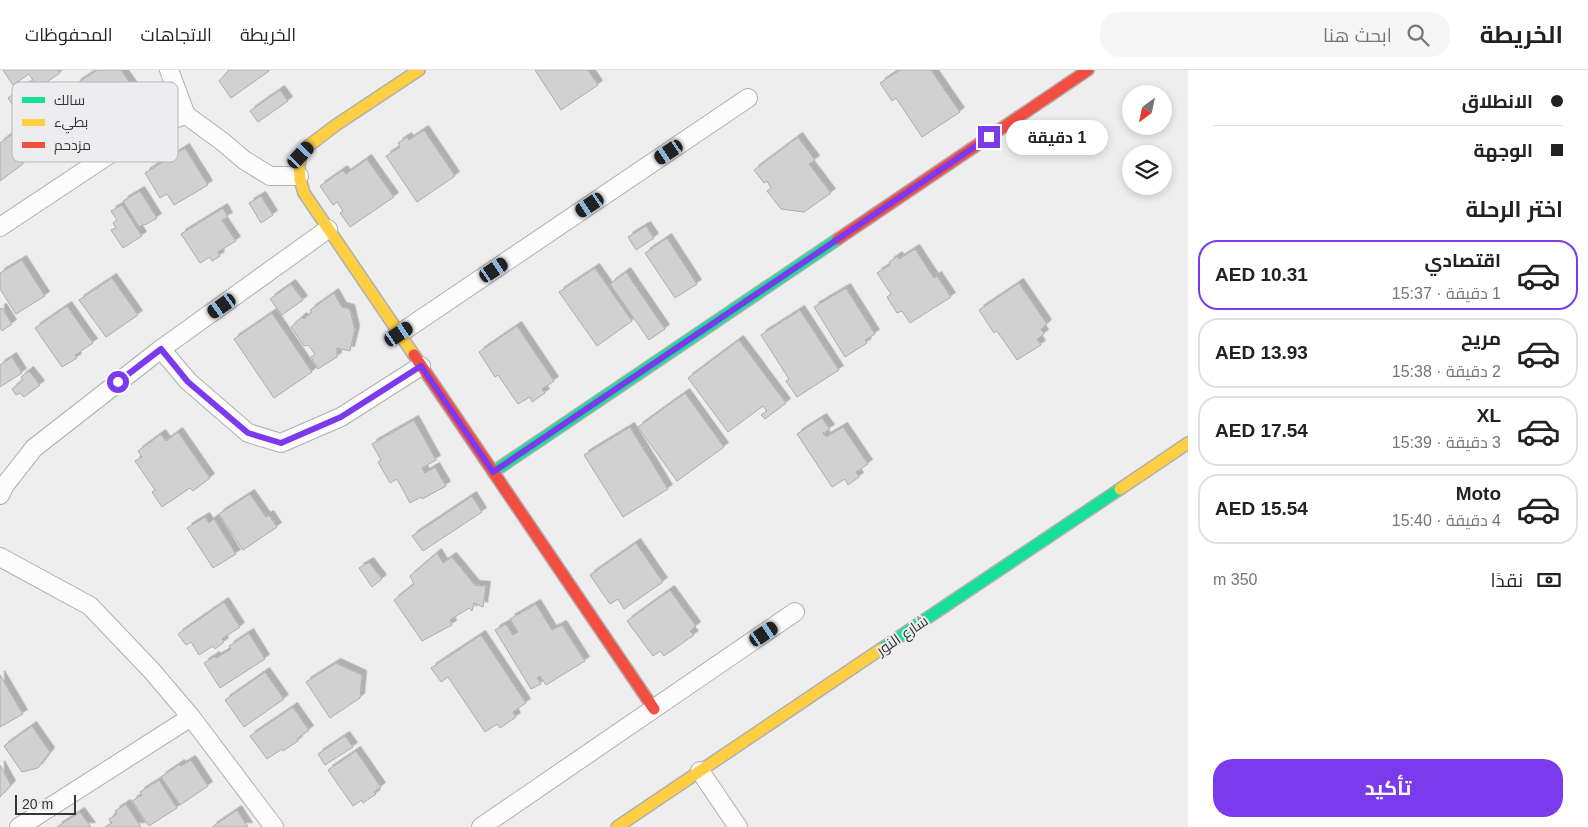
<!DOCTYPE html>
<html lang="ar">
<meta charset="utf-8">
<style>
:root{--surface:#fff;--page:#f6f6f6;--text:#222;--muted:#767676;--line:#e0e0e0;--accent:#7c3aed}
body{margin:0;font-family:Helvetica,Cairo,sans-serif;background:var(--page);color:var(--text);direction:rtl;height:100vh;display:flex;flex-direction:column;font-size:19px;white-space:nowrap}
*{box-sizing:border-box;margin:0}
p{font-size:16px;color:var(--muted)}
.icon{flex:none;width:28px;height:28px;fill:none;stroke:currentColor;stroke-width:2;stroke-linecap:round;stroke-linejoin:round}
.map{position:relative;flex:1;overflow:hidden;direction:ltr}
.details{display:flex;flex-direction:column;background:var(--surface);width:400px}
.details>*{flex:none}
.hud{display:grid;align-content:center;height:110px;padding:0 25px;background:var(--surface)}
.needle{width:32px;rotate:213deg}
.buttons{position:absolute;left:1122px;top:15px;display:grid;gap:10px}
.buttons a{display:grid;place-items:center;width:50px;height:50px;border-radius:50%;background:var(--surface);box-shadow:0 2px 8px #0003;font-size:25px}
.scale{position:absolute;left:15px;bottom:12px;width:61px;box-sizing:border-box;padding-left:5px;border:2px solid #353536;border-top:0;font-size:14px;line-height:18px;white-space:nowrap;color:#353536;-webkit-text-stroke:4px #ededef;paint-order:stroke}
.end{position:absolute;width:22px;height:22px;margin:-11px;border:6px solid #7c3aed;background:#fff;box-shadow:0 0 0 2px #fff}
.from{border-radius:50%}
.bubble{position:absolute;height:35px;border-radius:18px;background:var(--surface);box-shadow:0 2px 8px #0003;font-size:16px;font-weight:700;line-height:35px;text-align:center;direction:rtl}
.car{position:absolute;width:15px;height:30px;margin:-15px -8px;border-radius:6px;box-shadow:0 0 4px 1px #0007;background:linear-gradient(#222 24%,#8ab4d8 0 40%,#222 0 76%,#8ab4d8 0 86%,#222 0)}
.hud b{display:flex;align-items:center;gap:18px;height:48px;font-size:19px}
.hud b+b{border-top:1px solid var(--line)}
.hud i{width:12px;height:12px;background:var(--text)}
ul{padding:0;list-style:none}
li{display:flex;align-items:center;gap:15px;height:70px;margin:0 10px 8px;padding:0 15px;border:2px solid var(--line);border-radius:20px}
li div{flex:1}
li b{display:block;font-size:19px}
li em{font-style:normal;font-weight:700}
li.selected{border-color:var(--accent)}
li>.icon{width:45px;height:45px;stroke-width:1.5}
h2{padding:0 25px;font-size:22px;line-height:60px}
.pay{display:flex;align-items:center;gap:12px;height:55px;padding:0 25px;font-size:19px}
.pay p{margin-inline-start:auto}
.cta{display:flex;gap:10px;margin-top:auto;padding:10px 25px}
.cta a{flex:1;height:58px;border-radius:20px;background:var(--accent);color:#fff;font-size:20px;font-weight:700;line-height:58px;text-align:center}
header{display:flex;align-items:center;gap:30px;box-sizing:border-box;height:70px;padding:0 25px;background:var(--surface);border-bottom:1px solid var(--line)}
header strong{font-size:24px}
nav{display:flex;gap:28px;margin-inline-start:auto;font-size:18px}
.search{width:350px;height:45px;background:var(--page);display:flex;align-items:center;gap:12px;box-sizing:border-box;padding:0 18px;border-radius:20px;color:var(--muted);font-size:19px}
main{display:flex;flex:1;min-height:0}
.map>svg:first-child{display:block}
.building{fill:#d1d1d1;stroke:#adadad;filter:url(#shadow)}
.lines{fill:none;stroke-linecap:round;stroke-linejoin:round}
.street-casing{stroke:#b0b0b0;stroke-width:20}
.fast-casing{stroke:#b0b0b0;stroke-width:14}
.slow-casing{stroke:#b0b0b0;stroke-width:14}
.jam-casing{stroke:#b0b0b0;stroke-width:14}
.street{stroke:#fcfcfc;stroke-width:18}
.fast{stroke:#16e098;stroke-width:11}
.slow{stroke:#ffcf43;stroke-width:11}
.jam{stroke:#f24e42;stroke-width:11}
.route{stroke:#7c3aed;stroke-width:6}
.labels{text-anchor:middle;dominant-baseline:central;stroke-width:4;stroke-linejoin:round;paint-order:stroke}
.street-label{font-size:15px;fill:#353536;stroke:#ededef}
.key{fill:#ededef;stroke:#b6b6b8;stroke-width:1}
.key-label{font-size:14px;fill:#353536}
</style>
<header>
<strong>الخريطة</strong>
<div class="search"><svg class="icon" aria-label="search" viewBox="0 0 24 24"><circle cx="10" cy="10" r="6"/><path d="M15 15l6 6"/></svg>ابحث هنا</div>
<nav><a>الخريطة</a><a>الاتجاهات</a><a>المحفوظات</a></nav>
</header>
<main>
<section class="details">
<div class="hud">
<b><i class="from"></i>الانطلاق</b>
<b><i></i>الوجهة</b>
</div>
<h2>اختر الرحلة</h2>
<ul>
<li class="selected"><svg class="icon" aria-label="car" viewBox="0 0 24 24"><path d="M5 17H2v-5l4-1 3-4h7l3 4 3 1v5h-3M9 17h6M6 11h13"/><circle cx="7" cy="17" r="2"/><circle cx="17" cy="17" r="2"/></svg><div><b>اقتصادي</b><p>1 دقيقة · 15:37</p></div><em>AED 10.31</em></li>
<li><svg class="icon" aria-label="car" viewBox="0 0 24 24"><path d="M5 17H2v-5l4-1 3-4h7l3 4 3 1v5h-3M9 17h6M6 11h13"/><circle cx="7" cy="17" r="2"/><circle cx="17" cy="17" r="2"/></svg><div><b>مريح</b><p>2 دقيقة · 15:38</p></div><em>AED 13.93</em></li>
<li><svg class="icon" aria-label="car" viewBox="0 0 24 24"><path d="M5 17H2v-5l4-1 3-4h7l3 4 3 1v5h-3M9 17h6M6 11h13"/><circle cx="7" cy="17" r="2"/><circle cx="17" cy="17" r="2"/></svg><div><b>XL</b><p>3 دقيقة · 15:39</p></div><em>AED 17.54</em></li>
<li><svg class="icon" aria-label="car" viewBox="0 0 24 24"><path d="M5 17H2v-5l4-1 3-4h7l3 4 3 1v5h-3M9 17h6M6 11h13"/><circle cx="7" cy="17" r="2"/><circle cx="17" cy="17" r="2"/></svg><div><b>Moto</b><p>4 دقيقة · 15:40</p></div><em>AED 15.54</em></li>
</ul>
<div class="pay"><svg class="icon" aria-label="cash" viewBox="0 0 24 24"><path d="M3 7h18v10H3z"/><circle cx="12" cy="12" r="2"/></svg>نقدًا<p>350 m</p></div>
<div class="cta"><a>تأكيد</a></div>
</section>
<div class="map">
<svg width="1188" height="757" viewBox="0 0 1188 757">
<defs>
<filter id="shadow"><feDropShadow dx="4.5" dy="-4.5" stdDeviation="0" flood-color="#0004"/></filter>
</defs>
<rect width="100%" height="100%" fill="#eee"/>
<g class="building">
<path d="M3 0H58L60 3 38 18 29 4 13 15Z"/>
<path d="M97 0H121L135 20 98 46 76 14Z"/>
<path d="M229 0H269V1L231 28 219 11Z"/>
<path d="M535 0H588L598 15 561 40Z"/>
<path d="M900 0H931L960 42 922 67 896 28 892 31 880 13Z"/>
<path d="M27 15 36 27 16 40 8 28Z"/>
<path d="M280 20 288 31 258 52 250 41Z"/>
<path d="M20 58 30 72 21 79 24 83 18 87 23 94 0 111V73Z"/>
<path d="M424 60 455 106 417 132 386 86 400 77 398 73 407 67 409 70Z"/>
<path d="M798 67 815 90 809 94 831 123 804 142 781 139 767 121 771 118 767 111 764 113 754 100Z"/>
<path d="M185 78 208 115 174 135 167 124 160 128 145 103Z"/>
<path d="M367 89 394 127 350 157 340 143 343 141 337 132 333 135 320 116 343 100 346 104Z"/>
<path d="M140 121 157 148 145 155 144 154 139 157 123 131Z"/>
<path d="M261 126 273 145 261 153 249 133Z"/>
<path d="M122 135 142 166 123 178 111 160 116 158 113 153 117 150 111 141Z"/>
<path d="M223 138 228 147 222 150 236 171 218 182 220 186 212 191 210 187 200 193 181 164Z"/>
<path d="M646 156 654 168 636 180 628 167Z"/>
<path d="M667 168 697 214 675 228 645 183Z"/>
<path d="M915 179 934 208 937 206 951 227 910 253 902 241 897 243 887 227 891 224 877 203 890 195 889 192 898 186 899 189Z"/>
<path d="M22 190 45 226 16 244 0 219V203Z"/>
<path d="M595 198 632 251 597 276 559 222Z"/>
<path d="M626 202 665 259 649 270 610 214Z"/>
<path d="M112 208 138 245 106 267 79 230Z"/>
<path d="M1019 213 1047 254 1041 259 1044 264 1037 269 1041 275 1017 290 997 261 994 263 979 240Z"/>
<path d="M291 214 303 230 282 245 270 229Z"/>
<path d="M846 218 875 264 865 270 867 273 845 287 814 237Z"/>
<path d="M334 223 342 237 350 239 355 260 350 281 337 278V287L318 299 311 287 315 284 308 275 304 276 291 257 302 247 304 249 312 242 310 240Z"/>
<path d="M67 236 93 273 75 285 77 288 62 297 35 258Z"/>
<path d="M2 238 12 254 2 261 0 258V239Z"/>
<path d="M800 240 839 300 797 327 786 311 789 309 761 265Z"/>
<path d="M272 243 312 302 274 328 234 269Z"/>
<path d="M517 256 554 311 542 319 545 323 532 332 530 327 518 334 498 305 495 307 479 282Z"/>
<path d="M739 270 786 333 765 349 761 345 767 341 763 336 728 362 688 308Z"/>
<path d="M12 287 22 303 0 317V295Z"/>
<path d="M29 301 40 315 24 327 20 323 16 325 12 319 23 310 21 307Z"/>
<path d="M685 323 724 377 677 411 638 357Z"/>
<path d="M822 348 830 359 823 363 826 367 843 357 868 394 856 402 859 407 848 415 845 409 832 417 797 364Z"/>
<path d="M414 350 436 390 422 398 425 403 435 397 446 416 422 429 421 427 410 433 397 409 390 413 378 392 381 390 372 374Z"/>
<path d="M630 357 668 419 623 447 584 385Z"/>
<path d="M178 362 210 408 193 421 190 418 162 437 152 422 155 420 135 391 142 387 138 381 161 364 166 371Z"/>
<path d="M250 424 266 447 269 445 277 457 243 480 219 444Z"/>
<path d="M472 426 482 442 423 481 412 466Z"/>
<path d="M205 447 209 453 214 449 236 484 213 498 187 458Z"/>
<path d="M636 473 663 512 624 539 618 529 610 534 590 505Z"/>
<path d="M437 483 443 493 452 487 475 515 486 516 483 537 474 533 472 541 469 538 450 550 452 555 422 571 394 530 414 514 410 506Z"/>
<path d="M369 492 382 509 372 517 359 498Z"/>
<path d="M670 520 696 556 690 561 694 565 664 586 660 581 653 586 627 551Z"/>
<path d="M224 532 240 557 222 569 224 572 215 579 213 576 199 585 191 572 186 575 178 564Z"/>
<path d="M536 534 552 560 562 555 585 591 546 615 540 606 537 608 541 614 531 619 495 560 506 554 513 565 518 562 510 549Z"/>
<path d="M249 563 265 589 220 618 204 593 215 586 216 588 231 579 229 576Z"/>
<path d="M481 565 526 633 513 642 516 647 500 658 497 654 485 662 448 607 441 612 431 598Z"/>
<path d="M336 593 362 605 360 628 330 648 306 612Z"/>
<path d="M265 602 284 629 244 657 225 630Z"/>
<path d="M0 605 23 644 0 657Z"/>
<path d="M293 637 309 660 297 669 298 671 283 681 282 679 267 689 250 666Z"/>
<path d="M32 656 50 682 38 698 22 702 4 676Z"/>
<path d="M345 666 353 677 325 695 318 684Z"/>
<path d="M356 681 381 717 374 722 376 724 363 733 362 730 353 736 328 700Z"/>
<path d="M191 690 208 716 180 735 161 707 180 694 181 696Z"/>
<path d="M0 695 11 715 0 727Z"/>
<path d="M159 710 177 738 149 756 132 731 142 725 140 722Z"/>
<path d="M126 734 141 757H105L112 753 109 749 117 744 115 741Z"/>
<path d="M237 740 248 757H212Z"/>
<path d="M80 742 91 757H57Z"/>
</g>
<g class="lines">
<defs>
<g id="street">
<path d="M169 0 186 45"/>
<path d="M0 157 152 56 186 45 223 72 244 90 270 106H299"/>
<path d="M399 264 748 28"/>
<path d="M161 279 188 311 248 363 281 373 341 347 421 296"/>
<path d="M0 425 5 415 34 378 161 279 328 159"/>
<path d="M0 487 90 536 152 601 191 647 274 757"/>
<path d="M700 701 738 757"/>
<path d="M19 757 191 647"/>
<path d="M481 757 795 542"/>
</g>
<g id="fast">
<path d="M493 402 838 169"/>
<path d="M881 579 1120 419"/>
</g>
<g id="slow">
<path d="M414 285 304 123 300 109 299 95 301 85 307 77 336 55 419 0"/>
<path d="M1120 419 1188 373"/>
<path d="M617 757 881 579"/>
</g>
<g id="jam">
<path d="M838 169 1088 0"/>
<path d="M414 285 654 639"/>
</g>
</defs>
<use href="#street" class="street-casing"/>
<use href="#fast" class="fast-casing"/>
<use href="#slow" class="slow-casing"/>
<use href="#jam" class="jam-casing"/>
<use href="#street" class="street"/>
<use href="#fast" class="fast"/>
<use href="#slow" class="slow"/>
<use href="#jam" class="jam"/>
</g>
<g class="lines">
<path class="route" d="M118 312 161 279 188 312 248 363 281 373 341 347 421 296 493 402 989 67"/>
</g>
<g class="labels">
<g class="street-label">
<text transform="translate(902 565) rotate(-34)">شارع النور</text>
</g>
</g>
<rect x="12" y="12" width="166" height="80" rx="8" class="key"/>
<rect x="22" y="27" width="23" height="6" fill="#16e098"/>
<rect x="22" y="49" width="23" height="7" fill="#ffcf43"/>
<rect x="22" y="72" width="23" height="6" fill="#f24e42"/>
<g class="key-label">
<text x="54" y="35">سالك</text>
<text x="54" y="57">بطيء</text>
<text x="54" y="80">مزدحم</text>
</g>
</svg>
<div class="buttons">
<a><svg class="needle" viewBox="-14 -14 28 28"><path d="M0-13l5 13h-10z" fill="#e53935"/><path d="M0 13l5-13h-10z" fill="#767676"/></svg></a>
<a><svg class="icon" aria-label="layers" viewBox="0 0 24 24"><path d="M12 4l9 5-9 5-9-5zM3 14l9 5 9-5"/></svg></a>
</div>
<div class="scale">20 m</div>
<i class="end from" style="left:118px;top:312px"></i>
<i class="end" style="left:989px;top:67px"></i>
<div class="bubble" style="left:1006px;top:50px;width:102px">1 دقيقة</div>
<i class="car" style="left:669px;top:82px;rotate:236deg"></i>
<i class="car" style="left:301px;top:85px;rotate:43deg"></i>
<i class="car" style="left:590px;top:135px;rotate:236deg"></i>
<i class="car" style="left:494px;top:200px;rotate:56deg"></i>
<i class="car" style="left:222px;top:236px;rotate:235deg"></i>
<i class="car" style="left:399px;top:264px;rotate:56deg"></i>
<i class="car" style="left:764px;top:564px;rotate:56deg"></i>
</div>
</main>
